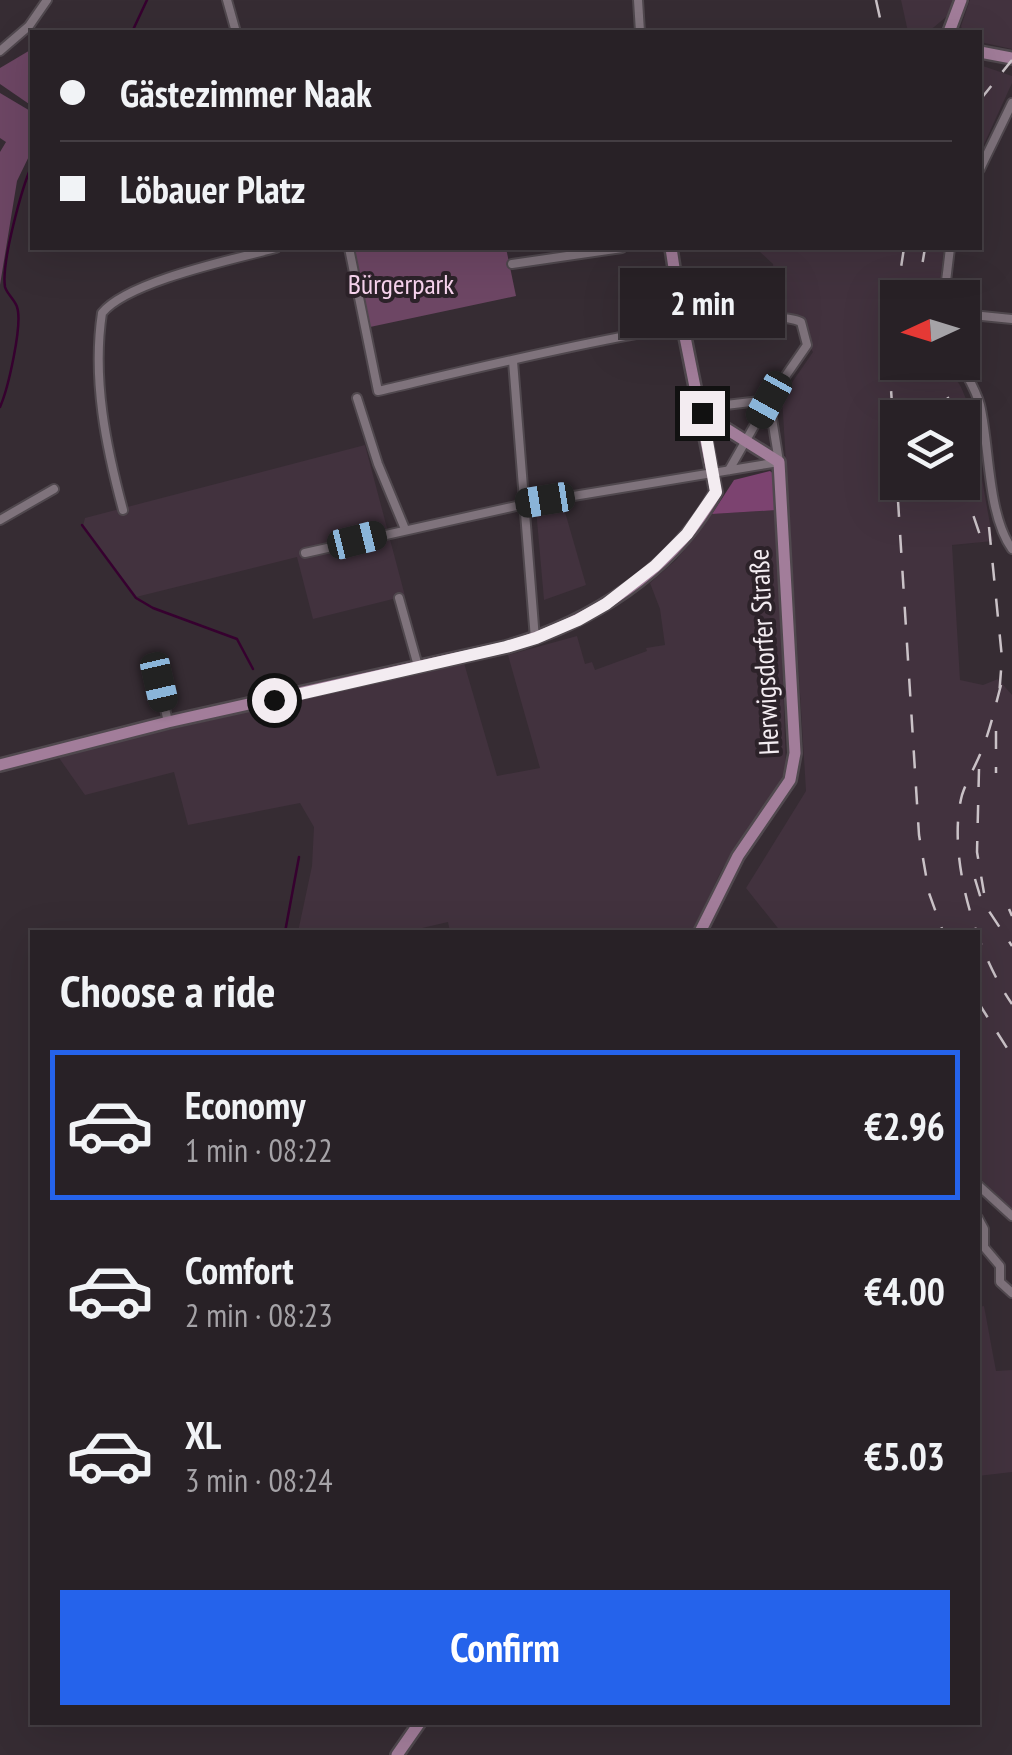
<!DOCTYPE html>
<meta charset="utf-8">
<style>
:root{--surface:#282126;--page:#30292e;--text:#f1f3f6;--muted:#a5a3a7;--line:#443e43;--accent:#2563eb}
body{margin:0;font-family:"PT Sans Narrow",sans-serif;background:var(--page);color:var(--text);height:100vh;display:flex;flex-direction:column;font-size:38px;white-space:nowrap}
*{box-sizing:border-box;margin:0}
p{font-size:32px;color:var(--muted)}
.icon{flex:none;width:55px;height:55px;fill:none;stroke:currentColor;stroke-width:2;stroke-linecap:round;stroke-linejoin:round}
.map{position:relative;flex:1;overflow:hidden}
.sheet{position:absolute;left:30px;top:930px;width:950px;height:795px;display:flex;flex-direction:column;background:var(--surface);border-radius:0px;box-shadow:0 10px 40px #0002,0 0 0 2px var(--line)}
.sheet>*{flex:none}
.hud{position:absolute;left:30px;top:30px;width:952px;height:220px;border-radius:0px;box-shadow:0 10px 40px #0002,0 0 0 2px var(--line);display:grid;align-content:center;height:220px;padding:0 30px;background:var(--surface)}
.needle{width:65px;rotate:266deg}
.fabs{position:absolute;left:880px;top:280px;display:grid;gap:20px}
.fabs a{display:grid;place-items:center;width:100px;height:100px;border-radius:0px;background:var(--surface);box-shadow:0 10px 40px #0002,0 0 0 2px var(--line);font-size:50px}
.end{position:absolute;width:45px;height:45px;margin:-22px;border:12px solid #f3ecf1;background:#111;box-shadow:0 0 0 5px #111}
.from{border-radius:50%}
.bubble{position:absolute;height:70px;border-radius:0px;background:var(--surface);box-shadow:0 10px 40px #0002,0 0 0 2px var(--line);font-size:32px;font-weight:700;line-height:70px;text-align:center}
.car{position:absolute;width:30px;height:60px;margin:-30px -15px;border-radius:12px;box-shadow:0 0 8px 2px #0007;background:linear-gradient(#222 24%,#8ab4d8 0 40%,#222 0 76%,#8ab4d8 0 86%,#222 0)}
.hud b{display:flex;align-items:center;gap:35px;height:95px;font-size:38px}
.hud b+b{border-top:2px solid var(--line)}
.hud i{width:25px;height:25px;background:var(--text)}
ul{padding:0;list-style:none}
li{display:flex;align-items:center;gap:30px;height:150px;margin:0 20px 15px;padding:0 10px;border:5px solid transparent;border-radius:0px}
li div{flex:1}
li b{display:block;font-size:38px}
li em{font-style:normal;font-weight:700}
li.on{border-color:var(--accent)}
li>.icon{width:90px;height:90px;stroke-width:1.5}
h2{padding:0 30px;font-size:45px;line-height:120px}
.cta{display:flex;gap:20px;margin-top:auto;padding:20px 30px}
.cta a{flex:1;height:115px;border-radius:0px;background:var(--accent);color:#fff;font-size:40px;font-weight:700;line-height:115px;text-align:center}
.map>svg:first-child{display:block}
.built{fill:#42323e;fill-rule:evenodd}
.green{fill:#6d4664}
.forest{fill:#7c4370}
.lines{fill:none;stroke-linecap:round;stroke-linejoin:round}
.stream{stroke:#36012f;stroke-width:2.5}
.street-casing{stroke:#50484e;stroke-width:12}
.secondary-casing{stroke:#50484e;stroke-width:16}
.street{stroke:#7f737c;stroke-width:8}
.secondary{stroke:#a27d9a;stroke-width:11}
.rail{stroke:#cac2c7;stroke-width:2.5;stroke-dasharray:18 18;stroke-linecap:butt}
.route{stroke:#f3ecf1;stroke-width:12}
.labels{text-anchor:middle;dominant-baseline:central;stroke-width:8;stroke-linejoin:round;paint-order:stroke}
.park-label{font-size:28px;fill:#f8d4ee;stroke:#2c2229}
.street-label{font-size:28px;fill:#f3ecf1;stroke:#2c2229}
</style>
<div class="map">
<svg width="1012" height="1755" viewBox="0 0 1012 1755">
<rect width="100%" height="100%" fill="#362c33"/>
<g class="built">
<path d="M901 0H954L946 17 928 32H908Z"/>
<path d="M970 0H1012V49L980 42V32H963L961 26Z"/>
<path d="M980 65 1012 76V83L980 153Z"/>
<path d="M729 248H944L938 297 898 298V362L946 363 961 387 969 406 993 541 952 545 960 680 983 685 998 679 1012 695V1210L978 1176V932H781L746 888 806 791 782 397 813 352 796 325 776 307 773 264 759 251 729 252ZM898 418H962V482H898Z"/>
<path d="M365 445 405 596 313 619 297 557 136 597 83 526 85 518Z"/>
<path d="M563 505 586 585 544 600 536 509Z"/>
<path d="M777 510 786 768 780 783 722 869 692 932H450L448 922 405 932H298L312 866 314 827 300 803 188 825 174 772 85 795 57 755 464 663 497 776 540 768 508 655 577 636 585 664 592 662 595 670 647 651 646 648 665 645 660 609 650 583 677 559 712 514Z"/>
<path d="M984 1306 996 1371 1012 1370V1472L978 1476V1307Z"/>
</g>
<g class="green">
<path d="M32 49V106L0 84V68Z"/>
<path d="M0 93 32 112V150L17 181 0 285V152L6 142 0 138Z"/>
<path d="M354 248H506L516 296 370 327Z"/>
</g>
<path class="forest" d="M770 471 775 475 777 510 712 514 734 480Z"/>
<g class="lines">
<g class="stream">
<path d="M132 32 147 0"/>
<path d="M0 407C8 389 23 324 17 307 15 300 7 294 5 287 1 263 22 187 32 165"/>
<path d="M82 525 136 598 153 608 237 639 253 669"/>
<path d="M285 932 299 857"/>
</g>
<defs>
<g id="street">
<path d="M227 0 236 32"/>
<path d="M638 0 640 32"/>
<path d="M0 51 29 26 47 0"/>
<path d="M980 169 1012 103"/>
<path d="M349 248 378 391C449 375 752 298 801 322L807 345 769 400 729 470"/>
<path d="M512 264 622 248"/>
<path d="M944 298 950 248"/>
<path d="M962 314 1012 319"/>
<path d="M513 361 535 639"/>
<path d="M960 362C967 376 976 390 980 405 990 447 987 514 1012 549"/>
<path d="M357 398 378 464 405 529"/>
<path d="M123 510C106 447 92 379 102 313 128 281 235 259 276 248"/>
<path d="M0 520 54 489"/>
<path d="M305 553 525 504 779 462 769 400 700 408"/>
<path d="M399 598 418 666"/>
<path d="M159 682 168 722"/>
<path d="M978 1185 1012 1216"/>
<path d="M978 1218 984 1229V1247L1000 1266V1282L1012 1293"/>
</g>
<g id="secondary">
<path d="M949 32 961 0"/>
<path d="M980 52 1012 58"/>
<path d="M0 765 168 722 506 647C590 623 673 571 716 492L683 327 671 248"/>
<path d="M700 932 738 856 790 780 795 753 779 462 701 413"/>
<path d="M397 1755 420 1722"/>
</g>
</defs>
<use href="#street" class="street-casing"/>
<use href="#secondary" class="secondary-casing"/>
<use href="#street" class="street"/>
<use href="#secondary" class="secondary"/>
<g class="rail">
<path d="M876 0 883 32"/>
<path d="M980 100 1012 60"/>
<path d="M904 248 893 320 891 389 919 835 929 893 943 932"/>
<path d="M923 298 922 266 925 248"/>
<path d="M939 362 953 418"/>
<path d="M962 482 984 547"/>
<path d="M989 527 1002 658 999 696"/>
<path d="M1001 685C995 707 990 731 981 752 975 767 967 780 962 795 946 856 977 954 1012 1004"/>
<path d="M996 731V773"/>
<path d="M979 769 977 852 984 893"/>
<path d="M975 879 981 899 1012 946"/>
<path d="M1009 909 1012 916"/>
<path d="M978 1002 1012 1056"/>
</g>
</g>
<g class="lines">
<path class="route" d="M274 700 506 647 536 638 578 620 606 604 655 566 687 534 716 492 702 413"/>
</g>
<g class="labels">
<g class="park-label">
<text x="401" y="283">Bürgerpark</text>
</g>
<g class="street-label">
<text transform="translate(763 652) rotate(-93)">Herwigsdorfer Straße</text>
</g>
</g>
</svg>
<div class="fabs">
<a><svg class="needle" viewBox="-14 -14 28 28"><path d="M0-13l5 13h-10z" fill="#e53935"/><path d="M0 13l5-13h-10z" fill="#a5a3a7"/></svg></a>
<a><svg class="icon" aria-label="layers" viewBox="0 0 24 24"><path d="M12 4l9 5-9 5-9-5zM3 14l9 5 9-5"/></svg></a>
</div>
<i class="end from" style="left:274px;top:700px"></i>
<i class="end" style="left:702px;top:413px"></i>
<div class="bubble" style="left:620px;top:268px;width:165px">2 min</div>
<i class="car" style="left:769px;top:400px;rotate:209deg"></i>
<i class="car" style="left:545px;top:500px;rotate:261deg"></i>
<i class="car" style="left:357px;top:540px;rotate:76deg"></i>
<i class="car" style="left:159px;top:682px;rotate:167deg"></i>
<div class="hud">
<b><i class="from"></i>Gästezimmer Naak</b>
<b><i></i>Löbauer Platz</b>
</div>
<section class="sheet">
<h2>Choose a ride</h2>
<ul>
<li class="on"><svg class="icon" aria-label="car" viewBox="0 0 24 24"><path d="M5 17H2v-5l4-1 3-4h7l3 4 3 1v5h-3M9 17h6M6 11h13"/><circle cx="7" cy="17" r="2"/><circle cx="17" cy="17" r="2"/></svg><div><b>Economy</b><p>1 min · 08:22</p></div><em>€2.96</em></li>
<li><svg class="icon" aria-label="car" viewBox="0 0 24 24"><path d="M5 17H2v-5l4-1 3-4h7l3 4 3 1v5h-3M9 17h6M6 11h13"/><circle cx="7" cy="17" r="2"/><circle cx="17" cy="17" r="2"/></svg><div><b>Comfort</b><p>2 min · 08:23</p></div><em>€4.00</em></li>
<li><svg class="icon" aria-label="car" viewBox="0 0 24 24"><path d="M5 17H2v-5l4-1 3-4h7l3 4 3 1v5h-3M9 17h6M6 11h13"/><circle cx="7" cy="17" r="2"/><circle cx="17" cy="17" r="2"/></svg><div><b>XL</b><p>3 min · 08:24</p></div><em>€5.03</em></li>
</ul>
<div class="cta"><a>Confirm</a></div>
</section>
</div>
